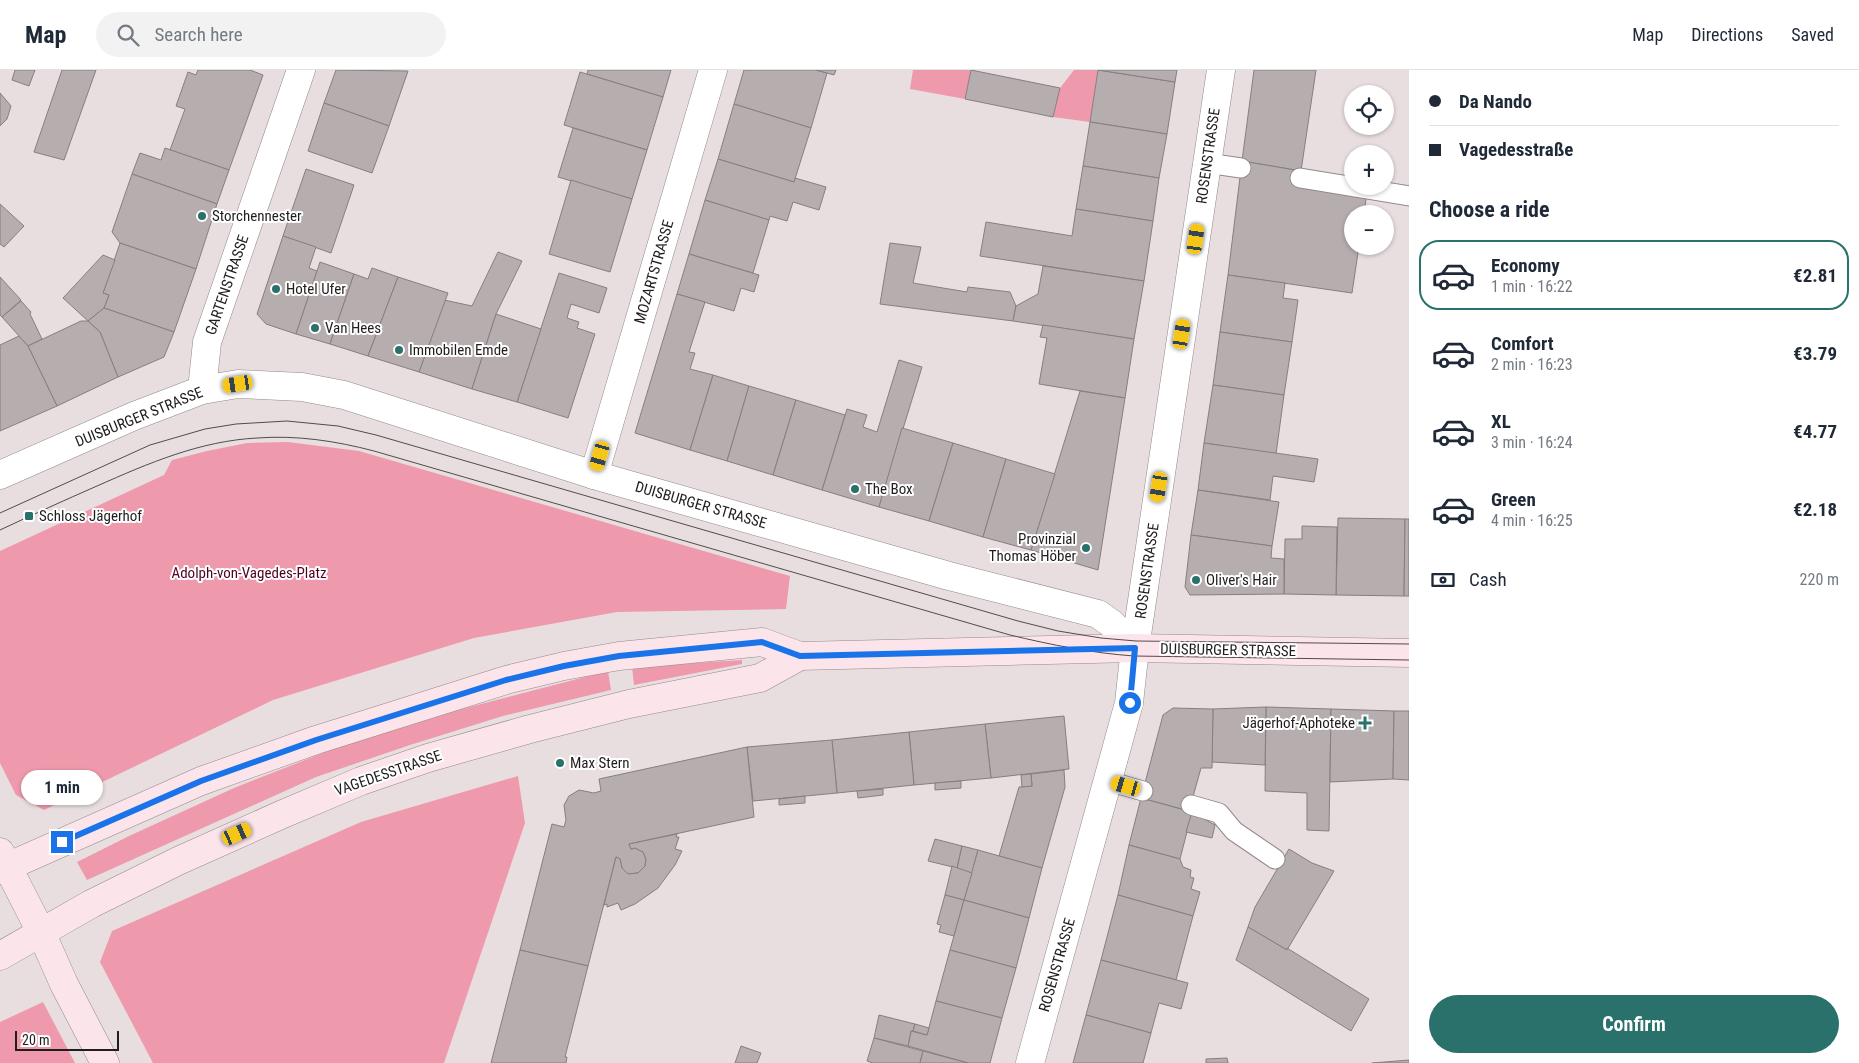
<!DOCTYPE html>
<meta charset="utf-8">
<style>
:root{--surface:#fff;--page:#f2f2f3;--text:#1f2937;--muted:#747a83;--line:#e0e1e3;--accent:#29716a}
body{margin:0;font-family:"Roboto Condensed",sans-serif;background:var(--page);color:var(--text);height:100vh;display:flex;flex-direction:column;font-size:19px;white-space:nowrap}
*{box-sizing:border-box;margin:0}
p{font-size:16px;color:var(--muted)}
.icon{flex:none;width:28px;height:28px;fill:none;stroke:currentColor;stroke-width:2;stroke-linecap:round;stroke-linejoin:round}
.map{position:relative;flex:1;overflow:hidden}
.details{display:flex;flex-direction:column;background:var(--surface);width:450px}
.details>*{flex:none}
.banner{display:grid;align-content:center;height:110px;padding:0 20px;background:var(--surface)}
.fabs{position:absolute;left:1344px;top:15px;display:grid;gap:10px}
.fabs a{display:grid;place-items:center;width:50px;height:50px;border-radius:50%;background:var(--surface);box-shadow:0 1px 4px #0004;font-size:25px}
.scale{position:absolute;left:15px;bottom:12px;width:104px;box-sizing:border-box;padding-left:5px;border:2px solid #201d1d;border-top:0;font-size:14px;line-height:18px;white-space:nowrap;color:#201d1d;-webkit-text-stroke:4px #fff;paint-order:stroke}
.end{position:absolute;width:22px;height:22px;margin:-11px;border:6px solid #1a73e8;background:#fff;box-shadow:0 0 0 2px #fff}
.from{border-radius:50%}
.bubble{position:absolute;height:35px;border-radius:18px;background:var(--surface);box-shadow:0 1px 4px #0004;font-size:16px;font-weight:700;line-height:35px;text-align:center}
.car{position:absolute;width:15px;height:30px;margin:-15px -8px;border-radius:6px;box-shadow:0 0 4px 1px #0007;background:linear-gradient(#f5c518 24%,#345 0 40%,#f5c518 0 76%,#345 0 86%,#f5c518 0)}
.banner b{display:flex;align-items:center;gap:18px;height:48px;font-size:19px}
.banner b+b{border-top:1px solid var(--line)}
.banner i{width:12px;height:12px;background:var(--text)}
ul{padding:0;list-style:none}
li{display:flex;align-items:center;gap:15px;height:70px;margin:0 10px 8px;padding:0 10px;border:2px solid transparent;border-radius:20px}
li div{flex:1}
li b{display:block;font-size:19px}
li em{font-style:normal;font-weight:700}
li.current{border-color:var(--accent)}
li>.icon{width:45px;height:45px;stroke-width:1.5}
h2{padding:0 20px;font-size:22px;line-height:60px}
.pay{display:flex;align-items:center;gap:12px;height:55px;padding:0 20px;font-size:19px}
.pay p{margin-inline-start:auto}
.button{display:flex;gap:10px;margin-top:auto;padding:10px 20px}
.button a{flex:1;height:58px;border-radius:30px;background:var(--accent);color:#fff;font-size:20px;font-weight:700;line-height:58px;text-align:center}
header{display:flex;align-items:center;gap:30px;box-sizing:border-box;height:70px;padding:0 25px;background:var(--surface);border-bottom:1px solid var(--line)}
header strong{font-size:24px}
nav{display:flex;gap:28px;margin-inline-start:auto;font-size:18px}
.search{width:350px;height:45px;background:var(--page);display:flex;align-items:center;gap:12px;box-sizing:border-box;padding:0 18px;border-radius:28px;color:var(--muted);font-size:19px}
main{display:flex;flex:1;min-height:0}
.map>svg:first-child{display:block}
.green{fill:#ee9aac}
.building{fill:#b6adae;stroke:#877e80}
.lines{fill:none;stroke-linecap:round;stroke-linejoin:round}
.lane-casing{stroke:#92898b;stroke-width:21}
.street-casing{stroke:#92898b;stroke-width:29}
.secondary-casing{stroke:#92898b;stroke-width:29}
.lane{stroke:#fff;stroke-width:19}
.street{stroke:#fff;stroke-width:28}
.secondary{stroke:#fce5ea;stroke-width:28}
.tram{stroke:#504c4c;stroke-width:1}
.route{stroke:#1a73e8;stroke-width:6}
.poi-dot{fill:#29716a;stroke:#fff;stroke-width:2}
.labels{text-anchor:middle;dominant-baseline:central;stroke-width:4;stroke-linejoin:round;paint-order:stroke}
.street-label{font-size:15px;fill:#201d1d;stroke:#fff}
.poi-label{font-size:15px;fill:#201d1d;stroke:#fff;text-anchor:start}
.park-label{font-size:15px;fill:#510121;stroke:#fff}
</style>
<header>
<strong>Map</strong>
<div class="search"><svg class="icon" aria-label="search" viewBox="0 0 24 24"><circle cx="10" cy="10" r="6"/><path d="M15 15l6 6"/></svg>Search here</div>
<nav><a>Map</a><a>Directions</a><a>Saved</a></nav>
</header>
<main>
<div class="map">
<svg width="1409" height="993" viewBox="0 0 1409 993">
<rect width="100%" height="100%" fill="#e8dee0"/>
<g class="green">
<path d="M913 0H971L965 29 910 19Z"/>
<path d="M1074 0H1098L1090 52 1053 47 1060 18Z"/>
<path d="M288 372 359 381 790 506 786 539 617 542 474 568 273 630 44 740 16 725 0 693V481L164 405 172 390 207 381 247 373Z"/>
<path d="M742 590V594L634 615 632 597Z"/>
<path d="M608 601 611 620 503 646 410 675 316 707 87 810 77 792 129 766 234 718 338 677 446 643Z"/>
<path d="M518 706 525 753 444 993H153L100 892 112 861 361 752Z"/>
<path d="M43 932 75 993H0V952Z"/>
</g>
<g class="building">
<path d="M15 0H35L29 16 12 10Z"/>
<path d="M62 0H96L64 90 34 82Z"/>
<path d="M198 0H250L263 5 229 100 170 80 185 39 176 36 188 2 196 5Z"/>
<path d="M336 0 408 1 389 56 324 33Z"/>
<path d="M588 0H671L663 27 587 4Z"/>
<path d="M744 0H816L827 3 811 58 734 34Z"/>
<path d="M816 0H836L834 5Z"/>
<path d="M971 0 1060 18 1053 47 965 29Z"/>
<path d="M1098 0 1175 12 1167 64 1090 52Z"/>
<path d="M1098 0H1177L1175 12Z"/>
<path d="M1254 0H1316L1301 101 1242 91Z"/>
<path d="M580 2 663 27 647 80 564 55Z"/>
<path d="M0 23 11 36 7 49 0 56Z"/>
<path d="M324 33 389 56 372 103 308 81Z"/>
<path d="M734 34 811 58 794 112 718 89Z"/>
<path d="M1090 52 1167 64 1159 108 1083 96Z"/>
<path d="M573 58 647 80 632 129 558 107Z"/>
<path d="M165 78 229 100 217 134 132 104 140 83 161 90Z"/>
<path d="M718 89 794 112 795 108 826 117 819 140 793 132 787 151 770 146 769 150 705 130Z"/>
<path d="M1242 91 1301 101 1367 122 1364 144H1352V176H1359L1352 223 1228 205Z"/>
<path d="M1083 96 1159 108 1153 151 1076 139Z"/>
<path d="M306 99 354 115 331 183 283 166Z"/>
<path d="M132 104 217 134 196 199 120 173 112 162Z"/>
<path d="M571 110 632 129 610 202 549 184Z"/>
<path d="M705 130 769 150 753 203 689 184Z"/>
<path d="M0 134 24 156 4 177 0 174Z"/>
<path d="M1076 139 1153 151 1144 211 980 186 986 152 1072 166Z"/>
<path d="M283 166 316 177 309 198 317 201 296 264 266 254 257 244Z"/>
<path d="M120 173 196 199 174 262 104 238 109 225 103 223Z"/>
<path d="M890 173 921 177 913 213 967 222 968 217 1010 222 1016 236 1013 251 880 234Z"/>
<path d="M498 182 522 191 496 244 472 319 419 302 444 230 472 236Z"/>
<path d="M689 184 759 205 754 222 741 218 734 241 677 224Z"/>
<path d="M103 185 115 190 103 223 109 225 104 238 88 251 63 228Z"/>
<path d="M320 192 354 204 330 274 296 264Z"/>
<path d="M1043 196 1144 211 1134 269 1013 251 1016 236 1038 224Z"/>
<path d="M372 198 398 207 368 286 330 274 354 204 368 209Z"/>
<path d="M559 203 607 218 599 243 571 234 567 248 579 252 577 258 595 264 568 348 517 332Z"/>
<path d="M1228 205 1285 213 1283 228 1298 230 1292 272 1220 262Z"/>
<path d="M0 207 21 230 2 247 0 245Z"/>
<path d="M398 207 448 223 419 302 368 286Z"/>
<path d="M677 224 705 232 689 282 695 283 690 299 713 305 690 380 635 363Z"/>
<path d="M21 231 31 242 30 244 42 269 28 276 2 247Z"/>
<path d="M104 238 174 262 164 287 118 307 100 262 88 251Z"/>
<path d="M496 244 541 259 517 332 472 319Z"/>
<path d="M81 251H88L100 262 118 307 57 336 28 276Z"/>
<path d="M1043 255 1134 269 1125 328 1039 314 1047 268 1040 267Z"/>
<path d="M1220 262 1292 272 1284 325 1213 315Z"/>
<path d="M19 266 28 276 57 336 0 361V275Z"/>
<path d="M899 290 922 297 879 437 822 420 847 339 867 345 863 357 877 362Z"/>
<path d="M713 305 749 316 727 391 690 380Z"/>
<path d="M1213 315 1284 325 1276 384 1204 373Z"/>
<path d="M749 316 796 330 773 405 727 391Z"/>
<path d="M1080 321 1125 328 1098 500 1031 480Z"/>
<path d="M796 330 845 345 822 420 773 405Z"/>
<path d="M902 358 953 373 929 451 879 437Z"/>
<path d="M953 373 1006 389 983 467 929 451Z"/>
<path d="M1204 373 1318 389 1314 412 1273 406 1270 430 1198 420Z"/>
<path d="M1006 389 1055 404 1031 480 983 467Z"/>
<path d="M1198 420 1279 432 1272 476 1191 465Z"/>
<path d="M1338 448 1405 449 1404 526 1336 525Z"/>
<path d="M1405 449H1409V526H1404Z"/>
<path d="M1302 456 1337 457 1336 525 1284 524 1285 469H1302Z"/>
<path d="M1191 465 1272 476 1271 488 1284 489V524L1190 525 1185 517Z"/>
<path d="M1266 637 1331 639 1329 761 1307 760V723L1265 721Z"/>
<path d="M1266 637 1265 695 1212 692 1213 639Z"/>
<path d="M1173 638 1213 639 1212 698H1201L1189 741 1141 728 1163 645Z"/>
<path d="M1331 639 1394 641 1393 709 1330 712Z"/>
<path d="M1394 641H1409V710L1393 709Z"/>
<path d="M1064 646 1069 699 991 708 985 654Z"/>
<path d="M985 654 991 708 914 715 909 662Z"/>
<path d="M909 662 914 715 837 723 832 670Z"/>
<path d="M832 670 837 723 753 731 747 677Z"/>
<path d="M747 677 754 747 629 774 631 779 635 778 643 782 646 789 645 796 638 803 628 804 622 798 620 789 616 787 588 896 520 880 552 754 564 757 566 750 564 735 569 726 579 720 594 723 601 721 599 709Z"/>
<path d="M1064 700 1065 717 1042 798 999 786 1019 717 1032 716 1031 704Z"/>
<path d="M1031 704 1032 716 1022 717 1021 705Z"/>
<path d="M961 711V718L935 720V713Z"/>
<path d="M883 719V725L858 728 857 721Z"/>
<path d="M805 726V733L779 735V729Z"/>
<path d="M1141 728 1192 742 1180 789 1129 775Z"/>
<path d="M1192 742 1215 755 1212 768 1186 762Z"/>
<path d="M677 764 676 767H679L675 779 682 781 675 795 658 818 635 834 621 840 618 833 607 837V834L604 835 616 787 620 789 622 798 628 804 638 803 645 796 646 789 643 782 635 778 631 779 629 774Z"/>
<path d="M935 769 962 776 957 798 928 791Z"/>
<path d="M1129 775 1180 789 1183 797 1191 800 1190 807 1194 808 1191 819 1200 822 1193 846 1118 825Z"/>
<path d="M962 776 978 780 972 803 957 799Z"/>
<path d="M1289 779 1312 793 1334 801 1287 880 1248 857 1255 837Z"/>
<path d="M978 780 1042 798 1029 848 964 830Z"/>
<path d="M952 796 972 803 964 830 945 825Z"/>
<path d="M945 825 964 830 954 866 939 862 941 855 937 854Z"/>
<path d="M1118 825 1193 846 1176 910 1101 890Z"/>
<path d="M964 830 1029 848 1016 898 950 880Z"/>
<path d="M1248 857 1287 880V878L1369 929 1351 961 1236 890Z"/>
<path d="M520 880 588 896 565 987H567L566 993H491Z"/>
<path d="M950 880 1016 898 1002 948 936 931Z"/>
<path d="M1101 890 1188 913 1181 939 1159 933 1151 963 1086 945Z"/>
<path d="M936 931 1002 948 990 993H968L908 976 911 961 927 965Z"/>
<path d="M879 945 915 954 913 961H911L908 976 874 968Z"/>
<path d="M1086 945 1151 963 1143 993H1073Z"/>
<path d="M915 954 929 958 927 965 913 961Z"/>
<path d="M874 968 923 981 920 993H873L867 991Z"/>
<path d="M741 976 761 983 757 993H735Z"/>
<path d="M923 981 968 993H920Z"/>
<path d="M1227 988 1228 993H1206V989Z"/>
<path d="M1409 990V993H1372Z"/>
</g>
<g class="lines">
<defs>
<g id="lane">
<path d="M1207 93 1241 98"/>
<path d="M1300 108 1409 126"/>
<path d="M1108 711 1143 721"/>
<path d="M1191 735 1219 743 1234 761 1275 789"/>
</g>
<g id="street">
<path d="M202 320 207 272 301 0"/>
<path d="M0 405 134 346 202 320 238 314 302 317 344 325 594 405 949 506 1098 544 1112 554 1135 578"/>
<path d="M594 405 713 0"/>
<path d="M1030 993 1129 633 1135 578 1221 0"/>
</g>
<g id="secondary">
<path d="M0 782 41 862 64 914 105 993"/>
<path d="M0 800 201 711 316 670 506 610 564 596 619 586 762 572 800 586 1135 578 1409 583"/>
<path d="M0 886 91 834 178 791 283 744 361 711 428 688 530 659 629 634 760 608 800 586"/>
</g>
</defs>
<use href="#lane" class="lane-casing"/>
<use href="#street" class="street-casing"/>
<use href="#secondary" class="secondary-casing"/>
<use href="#lane" class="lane"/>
<use href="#street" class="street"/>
<use href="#secondary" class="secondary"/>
<g class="tram">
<path d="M0 443 150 375 205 359 236 354 287 351 338 356 376 365 1018 551 1058 561 1101 568 1136 571 1409 574"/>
<path d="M0 460C32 445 65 430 97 416 149 393 200 371 257 368 297 365 336 371 374 381L1010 565C1052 575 1092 583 1134 586L1409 590"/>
</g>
</g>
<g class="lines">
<path class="route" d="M62 772 201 711 316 670 506 610 564 596 619 586 762 572 800 586 1135 578 1130 633"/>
</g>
<g class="poi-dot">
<circle cx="202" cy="146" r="5"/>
<circle cx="276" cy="219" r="5"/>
<circle cx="315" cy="258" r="5"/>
<circle cx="399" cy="280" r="5"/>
<circle cx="855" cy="419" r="5"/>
<rect x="24" y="441" width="10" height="10" rx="2.5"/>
<circle cx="1086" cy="478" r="5"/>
<circle cx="1196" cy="510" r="5"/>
<path d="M1362.5 645.5h5v5h5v5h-5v5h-5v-5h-5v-5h5z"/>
<circle cx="560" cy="693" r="5"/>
</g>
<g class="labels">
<g class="street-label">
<text transform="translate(1208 86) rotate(-82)">ROSENSTRASSE</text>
<text transform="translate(654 202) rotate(-74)">MOZARTSTRASSE</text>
<text transform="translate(227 215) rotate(-71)">GARTENSTRASSE</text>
<text transform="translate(139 347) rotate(-22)">DUISBURGER STRASSE</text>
<text transform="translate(701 435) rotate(16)">DUISBURGER STRASSE</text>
<text transform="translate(1147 501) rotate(-82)">ROSENSTRASSE</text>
<text transform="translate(1228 580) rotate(1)">DUISBURGER STRASSE</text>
<text transform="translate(388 703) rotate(-19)">VAGEDESSTRASSE</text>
<text transform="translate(1057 895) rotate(-74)">ROSENSTRASSE</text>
</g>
<g class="poi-label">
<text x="212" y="146">Storchennester</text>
<text x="286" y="219">Hotel Ufer</text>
<text x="325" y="258">Van Hees</text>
<text x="409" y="280">Immobilen Emde</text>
<text x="865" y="419">The Box</text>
<text x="39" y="446">Schloss Jägerhof</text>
<text x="1076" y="469" text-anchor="end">Provinzial<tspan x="1076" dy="17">Thomas Höber</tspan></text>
<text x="1206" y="510">Oliver's Hair</text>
<text x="1355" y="653" text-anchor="end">Jägerhof-Aphoteke</text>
<text x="570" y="693">Max Stern</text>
</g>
<g class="park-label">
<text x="249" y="503">Adolph-von-Vagedes-Platz</text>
</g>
</g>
</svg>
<div class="fabs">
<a><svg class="icon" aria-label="locate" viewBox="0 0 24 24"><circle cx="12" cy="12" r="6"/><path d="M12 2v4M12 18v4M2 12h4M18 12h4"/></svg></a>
<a>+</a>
<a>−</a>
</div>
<div class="scale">20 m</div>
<i class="end from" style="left:1130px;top:633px"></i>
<i class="end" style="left:62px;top:772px"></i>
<div class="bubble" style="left:21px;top:700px;width:82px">1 min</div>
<i class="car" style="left:1196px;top:169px;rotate:8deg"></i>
<i class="car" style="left:1182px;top:264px;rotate:9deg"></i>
<i class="car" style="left:238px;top:314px;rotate:261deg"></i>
<i class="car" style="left:600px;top:386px;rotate:196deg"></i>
<i class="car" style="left:1159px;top:417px;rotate:189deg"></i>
<i class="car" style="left:1126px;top:716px;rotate:286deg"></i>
<i class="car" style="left:237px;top:764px;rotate:66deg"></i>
</div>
<section class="details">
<div class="banner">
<b><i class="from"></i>Da Nando</b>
<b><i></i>Vagedesstraße</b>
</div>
<h2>Choose a ride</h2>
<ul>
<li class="current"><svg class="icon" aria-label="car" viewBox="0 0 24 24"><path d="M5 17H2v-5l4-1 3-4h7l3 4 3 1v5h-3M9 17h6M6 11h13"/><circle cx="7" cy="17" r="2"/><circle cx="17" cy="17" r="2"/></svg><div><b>Economy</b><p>1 min · 16:22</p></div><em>€2.81</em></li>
<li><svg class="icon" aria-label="car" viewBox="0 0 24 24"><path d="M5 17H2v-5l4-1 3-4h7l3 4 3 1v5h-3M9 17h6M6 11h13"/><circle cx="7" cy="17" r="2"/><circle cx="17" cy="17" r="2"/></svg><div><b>Comfort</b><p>2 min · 16:23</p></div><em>€3.79</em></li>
<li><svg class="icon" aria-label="car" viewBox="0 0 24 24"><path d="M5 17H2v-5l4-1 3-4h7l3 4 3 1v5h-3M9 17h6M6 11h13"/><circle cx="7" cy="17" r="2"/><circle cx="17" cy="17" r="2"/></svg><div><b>XL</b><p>3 min · 16:24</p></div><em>€4.77</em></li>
<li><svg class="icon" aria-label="car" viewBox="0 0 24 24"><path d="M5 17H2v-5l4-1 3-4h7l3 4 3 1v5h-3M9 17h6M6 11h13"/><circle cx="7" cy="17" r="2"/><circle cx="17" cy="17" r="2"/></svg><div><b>Green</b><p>4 min · 16:25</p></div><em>€2.18</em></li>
</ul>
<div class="pay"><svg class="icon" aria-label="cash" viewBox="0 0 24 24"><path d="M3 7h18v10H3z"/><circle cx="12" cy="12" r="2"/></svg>Cash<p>220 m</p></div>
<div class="button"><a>Confirm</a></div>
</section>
</main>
